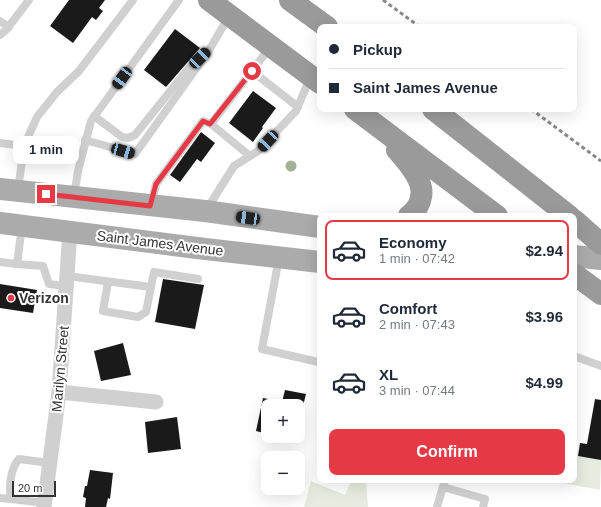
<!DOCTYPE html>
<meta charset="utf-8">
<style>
:root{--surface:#fff;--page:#f2f2f3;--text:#1f2937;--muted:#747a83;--line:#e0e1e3;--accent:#e63946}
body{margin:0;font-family:Helvetica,sans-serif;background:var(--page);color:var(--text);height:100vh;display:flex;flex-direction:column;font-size:15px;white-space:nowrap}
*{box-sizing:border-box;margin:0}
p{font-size:13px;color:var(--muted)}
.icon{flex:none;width:22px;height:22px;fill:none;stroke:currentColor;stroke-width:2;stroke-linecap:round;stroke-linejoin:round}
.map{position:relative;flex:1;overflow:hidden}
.details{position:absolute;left:317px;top:213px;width:260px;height:270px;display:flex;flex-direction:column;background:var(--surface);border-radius:8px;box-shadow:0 4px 16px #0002}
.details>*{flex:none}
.hud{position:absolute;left:317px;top:24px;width:260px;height:88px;border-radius:8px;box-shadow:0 4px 16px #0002;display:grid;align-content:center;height:88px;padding:0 12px;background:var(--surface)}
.tools{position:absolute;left:261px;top:399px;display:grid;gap:8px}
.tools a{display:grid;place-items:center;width:44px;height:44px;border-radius:8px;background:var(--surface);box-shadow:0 4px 16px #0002;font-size:20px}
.scale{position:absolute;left:12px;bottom:10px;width:44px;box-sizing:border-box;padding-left:4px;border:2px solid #333;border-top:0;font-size:11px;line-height:14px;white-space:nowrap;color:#333;-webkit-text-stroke:3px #fff;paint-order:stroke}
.end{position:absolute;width:18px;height:18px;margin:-9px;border:5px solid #e63946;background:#fff;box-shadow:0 0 0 2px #fff}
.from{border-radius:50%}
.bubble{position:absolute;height:28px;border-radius:8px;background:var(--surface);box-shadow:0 4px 16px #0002;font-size:13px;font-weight:700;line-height:28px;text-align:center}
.car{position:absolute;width:12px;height:24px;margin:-12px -6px;border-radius:5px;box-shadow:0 0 3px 1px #0007;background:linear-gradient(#222 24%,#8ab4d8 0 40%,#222 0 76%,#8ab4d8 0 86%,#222 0)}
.hud b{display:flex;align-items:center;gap:14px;height:38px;font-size:15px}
.hud b+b{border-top:1px solid var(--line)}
.hud i{width:10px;height:10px;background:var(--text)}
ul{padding:7px 0 0;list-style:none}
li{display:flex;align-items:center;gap:12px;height:60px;margin:0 8px 6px;padding:0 4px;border:2px solid transparent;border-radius:8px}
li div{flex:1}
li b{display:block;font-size:15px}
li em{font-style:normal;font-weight:700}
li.current{border-color:var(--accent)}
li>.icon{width:36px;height:36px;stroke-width:1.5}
.button{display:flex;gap:8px;margin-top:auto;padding:8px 12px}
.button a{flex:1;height:46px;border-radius:8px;background:var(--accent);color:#fff;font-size:16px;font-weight:700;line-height:46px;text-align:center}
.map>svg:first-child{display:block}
.green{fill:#e6ecdf}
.building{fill:#1a1a1a}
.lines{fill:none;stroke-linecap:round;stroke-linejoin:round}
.lane{stroke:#d0d0d0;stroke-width:8}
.street{stroke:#d0d0d0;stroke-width:15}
.primary{stroke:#ababab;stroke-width:22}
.highway{stroke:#9a9a9a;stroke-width:22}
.rail{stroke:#888;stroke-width:3;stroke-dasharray:4 3;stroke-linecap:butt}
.tree{fill:#a2b095}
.route{stroke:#e63946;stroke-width:5}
.poi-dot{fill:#e63946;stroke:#fff;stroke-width:1.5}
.labels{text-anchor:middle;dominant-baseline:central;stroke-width:4;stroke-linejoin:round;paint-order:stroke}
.street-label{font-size:14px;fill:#333;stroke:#fff}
.poi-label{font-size:14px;font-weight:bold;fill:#333;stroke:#fff;text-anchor:start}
</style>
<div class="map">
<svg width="601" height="507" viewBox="0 0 601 507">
<rect width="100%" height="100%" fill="#fff"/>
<g class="green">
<path d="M574 445 578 454 601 460 600 490 546 480H574Z"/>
<path d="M352 480H366L368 507H304L311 481 345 495Z"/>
</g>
<g class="building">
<path d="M69 0H105L99 8 103 11 96 20 92 17 73 43 50 26Z"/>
<path d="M175 29 200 48 166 87 144 70Z"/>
<path d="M253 91 276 108 262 127 263 128 253 142 229 123Z"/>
<path d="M201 132 215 143 201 162 197 159 180 182 170 175Z"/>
<path d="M163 279 204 285 195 329 155 322Z"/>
<path d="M0 284 37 290 33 313 0 308Z"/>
<path d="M123 343 131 375 101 381 94 351Z"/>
<path d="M285 390 306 394 303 406H281Z"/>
<path d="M263 398 268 399V434L256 431Z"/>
<path d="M595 399 601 400V460L578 456 580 443 587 444Z"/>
<path d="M177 417 181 449 148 453 145 422Z"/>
<path d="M90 470 113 473 110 499 108 498 106 507H85L86 498 83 497 85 486H87Z"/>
</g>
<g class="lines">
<g class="lane">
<path d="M0 21 9 27"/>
<path d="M0 35 6 30 29 0"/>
<path d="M252 71 298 107"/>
<path d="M94 116 122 137 128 138 135 135 188 69 200 58"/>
<path d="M85 140 135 154 208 52 229 16"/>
<path d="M0 143 24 146"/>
<path d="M250 156 211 124 271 46"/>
<path d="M18 190 24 146 37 117 57 92 79 71 133 0"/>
<path d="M74 196 78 171 91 121 179 0"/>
<path d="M151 205 156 184 203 121 211 124"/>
<path d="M207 209 234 166 258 151 296 111 310 78"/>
<path d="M279 258 262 349 318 362"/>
<path d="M0 262 17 264 22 226"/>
<path d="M17 264 43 266 49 284 66 286"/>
<path d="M67 276 151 287 154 272 198 279"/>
<path d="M108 282 103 311 138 317 146 312 151 287"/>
<path d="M574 356 601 366"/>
<path d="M443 487 485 499 483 507"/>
<path d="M0 498 11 499"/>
<path d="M45 503 11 499C9 487 10 469 19 459L50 463"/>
<path d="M437 507 445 480"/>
</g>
<g class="street">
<path d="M59 392 156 402"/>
<path d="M44 507 59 392 70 231"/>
</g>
<g class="primary">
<path d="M0 189 205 211 320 227"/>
<path d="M0 223 197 248 320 262"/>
<path d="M574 256 601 259"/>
</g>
<g class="highway">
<path d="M209 0 320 83"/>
<path d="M290 0 327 27"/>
<path d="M355 109 497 216"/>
<path d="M433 109 569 216"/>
<path d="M397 150C406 160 425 182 421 197 420 205 415 211 409 216"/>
<path d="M574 220 601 244"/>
<path d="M574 274 601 294"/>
</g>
<g class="rail">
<path d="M383 0 420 27"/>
<path d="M531 109 601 161"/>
</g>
</g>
<circle class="tree" cx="291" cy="166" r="5.5"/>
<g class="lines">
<path class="route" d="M46 194 150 206 156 184 203 121 210 124 252 71"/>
</g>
<circle class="poi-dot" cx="11" cy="298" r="4"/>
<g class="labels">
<g class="street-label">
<text transform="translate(160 243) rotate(7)">Saint James Avenue</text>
<text transform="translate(60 369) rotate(-85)">Marilyn Street</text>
</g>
<g class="poi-label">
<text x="19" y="298">Verizon</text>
</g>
</g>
</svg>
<div class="tools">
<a>+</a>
<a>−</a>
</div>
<div class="scale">20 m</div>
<i class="end from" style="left:252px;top:71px"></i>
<i class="end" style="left:46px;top:194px"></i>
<div class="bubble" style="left:13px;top:136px;width:66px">1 min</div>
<i class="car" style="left:200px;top:58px;rotate:46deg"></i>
<i class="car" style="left:122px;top:78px;rotate:216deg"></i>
<i class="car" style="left:268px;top:141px;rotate:223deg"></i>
<i class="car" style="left:123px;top:151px;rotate:106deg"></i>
<i class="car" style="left:248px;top:218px;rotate:278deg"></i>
<div class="hud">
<b><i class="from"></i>Pickup</b>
<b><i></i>Saint James Avenue</b>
</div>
<section class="details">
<ul>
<li class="current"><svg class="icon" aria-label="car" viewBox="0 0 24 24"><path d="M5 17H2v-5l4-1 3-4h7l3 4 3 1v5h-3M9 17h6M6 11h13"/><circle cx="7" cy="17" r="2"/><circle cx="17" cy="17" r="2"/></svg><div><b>Economy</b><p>1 min · 07:42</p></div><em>$2.94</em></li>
<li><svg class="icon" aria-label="car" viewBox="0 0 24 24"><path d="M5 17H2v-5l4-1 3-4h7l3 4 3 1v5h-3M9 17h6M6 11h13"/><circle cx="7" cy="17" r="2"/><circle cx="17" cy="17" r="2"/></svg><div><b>Comfort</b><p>2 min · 07:43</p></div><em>$3.96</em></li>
<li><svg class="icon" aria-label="car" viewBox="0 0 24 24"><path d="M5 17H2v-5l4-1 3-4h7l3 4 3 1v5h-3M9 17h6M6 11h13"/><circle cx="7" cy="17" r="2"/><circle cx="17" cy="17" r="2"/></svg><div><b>XL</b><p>3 min · 07:44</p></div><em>$4.99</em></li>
</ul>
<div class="button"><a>Confirm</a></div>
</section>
</div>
